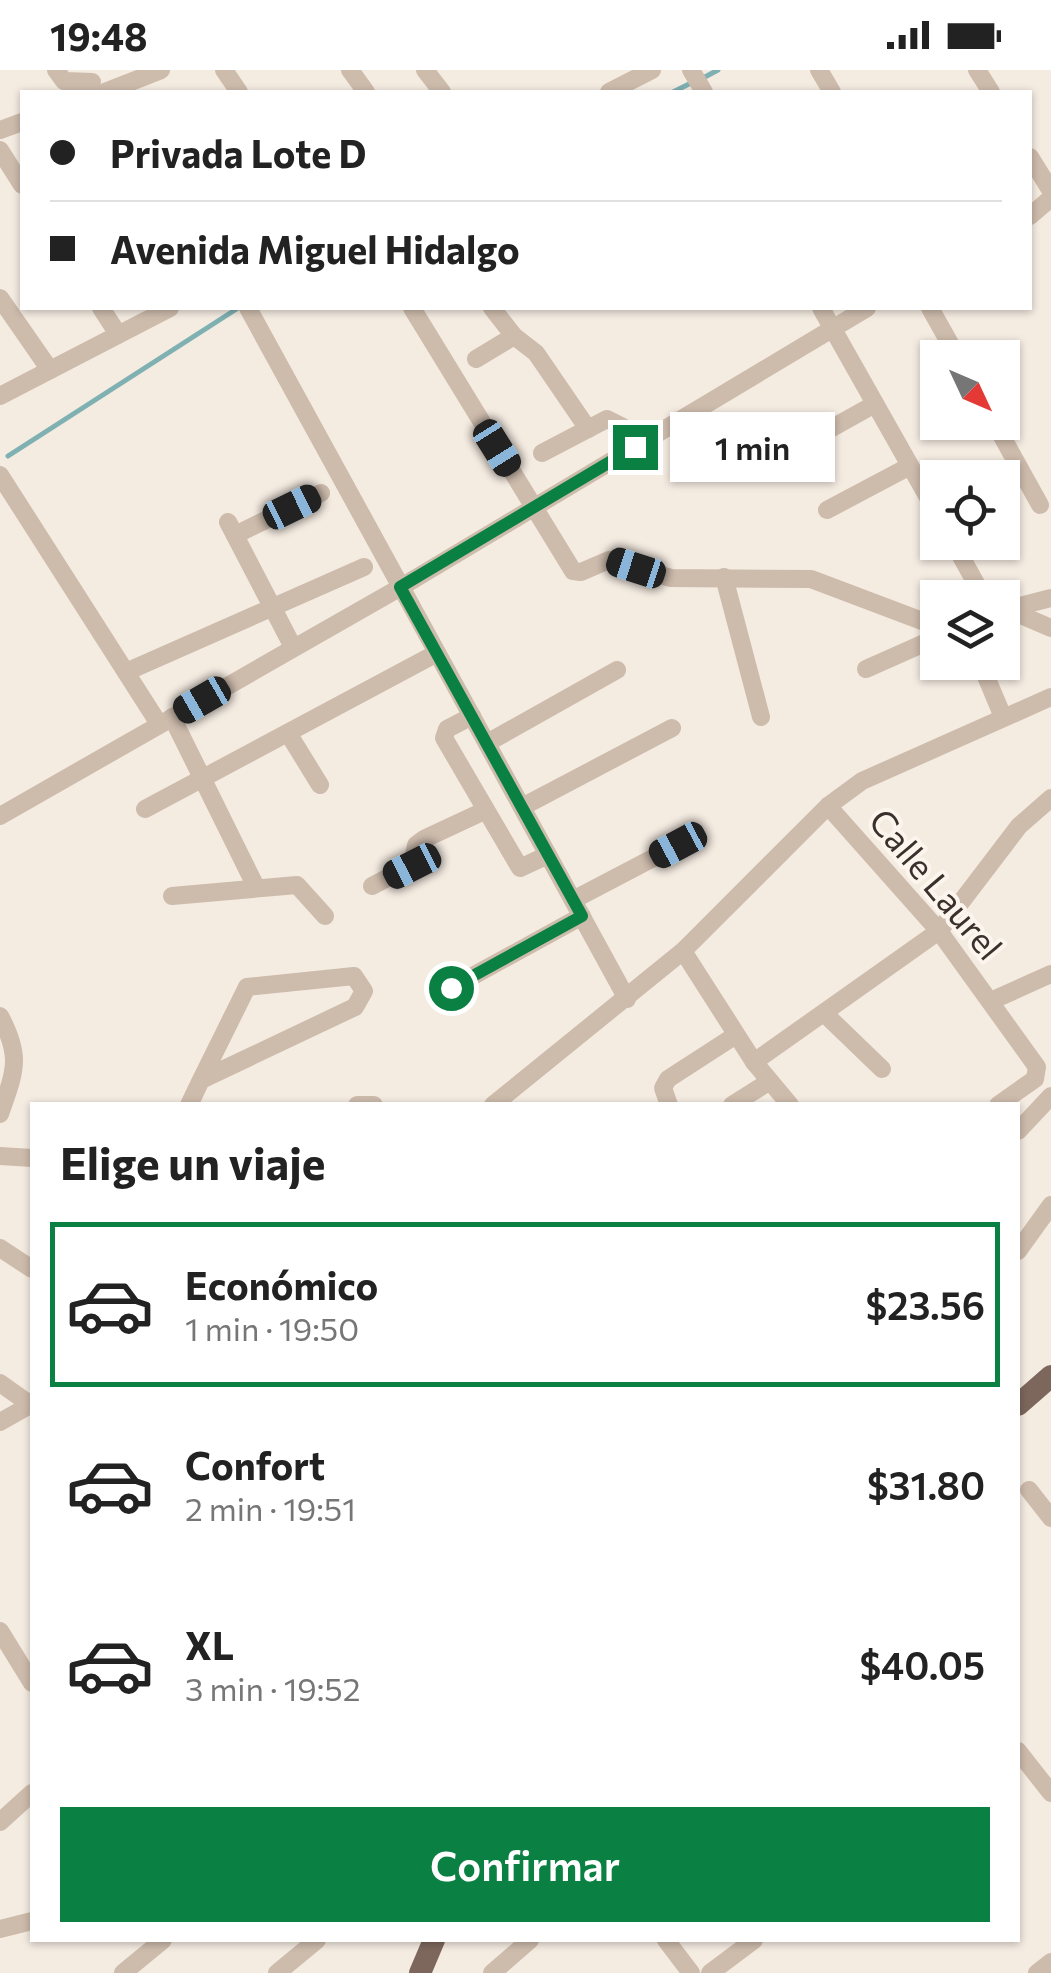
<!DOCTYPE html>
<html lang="es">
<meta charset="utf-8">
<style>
:root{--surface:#fff;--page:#f6f6f6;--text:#222;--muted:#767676;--line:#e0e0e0;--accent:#0b8043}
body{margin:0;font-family:Commissioner,sans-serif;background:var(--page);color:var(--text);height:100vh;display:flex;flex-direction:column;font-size:38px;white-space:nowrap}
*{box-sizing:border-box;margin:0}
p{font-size:32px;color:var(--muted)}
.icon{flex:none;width:55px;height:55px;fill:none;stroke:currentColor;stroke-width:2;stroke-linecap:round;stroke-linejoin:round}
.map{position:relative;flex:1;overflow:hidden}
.side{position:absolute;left:30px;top:1032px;width:990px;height:840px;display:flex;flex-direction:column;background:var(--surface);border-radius:0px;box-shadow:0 2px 8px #0004}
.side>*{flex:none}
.top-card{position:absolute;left:20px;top:20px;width:1012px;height:220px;border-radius:0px;box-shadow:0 2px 8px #0004;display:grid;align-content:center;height:220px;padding:0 30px;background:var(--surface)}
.needle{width:65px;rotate:134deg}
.tools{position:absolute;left:920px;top:270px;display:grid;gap:20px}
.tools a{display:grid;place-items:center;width:100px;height:100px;border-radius:0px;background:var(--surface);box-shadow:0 2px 8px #0004;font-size:50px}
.end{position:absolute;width:45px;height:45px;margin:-22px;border:12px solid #0b8043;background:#fff;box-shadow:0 0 0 5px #fff}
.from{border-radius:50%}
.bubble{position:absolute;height:70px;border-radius:0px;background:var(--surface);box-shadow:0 2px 8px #0004;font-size:32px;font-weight:600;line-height:70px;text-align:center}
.car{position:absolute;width:30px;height:60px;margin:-30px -15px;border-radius:12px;box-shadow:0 0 8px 2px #0007;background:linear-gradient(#222 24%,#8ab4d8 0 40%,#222 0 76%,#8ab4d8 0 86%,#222 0)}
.top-card b{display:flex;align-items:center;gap:35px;height:95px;font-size:38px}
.top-card b+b{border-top:2px solid var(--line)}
.top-card i{width:25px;height:25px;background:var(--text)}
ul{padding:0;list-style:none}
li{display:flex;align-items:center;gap:30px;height:165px;margin:0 20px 15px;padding:0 10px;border:5px solid transparent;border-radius:0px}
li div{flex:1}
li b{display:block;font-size:38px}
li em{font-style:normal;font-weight:600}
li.current{border-color:var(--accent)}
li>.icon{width:90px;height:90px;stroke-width:1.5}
h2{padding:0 30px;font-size:45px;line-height:120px}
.action{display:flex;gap:20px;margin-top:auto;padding:20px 30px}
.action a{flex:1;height:115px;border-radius:0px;background:var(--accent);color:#fff;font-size:40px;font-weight:600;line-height:115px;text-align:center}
.status{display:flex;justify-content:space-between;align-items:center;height:70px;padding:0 50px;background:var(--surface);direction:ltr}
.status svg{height:28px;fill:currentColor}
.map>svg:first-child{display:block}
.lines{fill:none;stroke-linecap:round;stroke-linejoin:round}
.stream{stroke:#7fb0b2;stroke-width:5}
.minor{stroke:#cdbbac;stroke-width:18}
.major{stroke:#7d675c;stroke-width:22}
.route{stroke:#0b8043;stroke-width:12}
.labels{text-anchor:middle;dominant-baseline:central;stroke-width:8;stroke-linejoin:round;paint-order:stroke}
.street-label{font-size:35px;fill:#3b302b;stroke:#fbf5ee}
</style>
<div class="status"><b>19:48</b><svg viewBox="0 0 49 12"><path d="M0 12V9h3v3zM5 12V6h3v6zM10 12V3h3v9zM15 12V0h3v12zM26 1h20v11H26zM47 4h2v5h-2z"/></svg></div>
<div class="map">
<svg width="1051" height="1903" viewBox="0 0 1051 1903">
<rect width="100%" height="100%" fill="#f4ebe1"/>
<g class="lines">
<g class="stream">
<path d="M703 8 718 0"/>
<path d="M673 22 693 12"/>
<path d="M8 386 238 238"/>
</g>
<g class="minor">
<path d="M56 0 64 11 92 12"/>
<path d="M224 0 239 22"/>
<path d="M350 0 366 22"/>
<path d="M425 0 442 22"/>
<path d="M691 0 704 22"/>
<path d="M819 0 832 22"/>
<path d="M977 0 991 22"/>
<path d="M105 22 161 0"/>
<path d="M609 22 652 0"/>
<path d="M0 60 22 52"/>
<path d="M0 80 22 115"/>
<path d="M1030 87 1051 121"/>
<path d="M1030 146 1051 128"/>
<path d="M0 228 50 300"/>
<path d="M101 238 118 264"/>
<path d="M248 238 627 929"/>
<path d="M412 238 573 501 581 502 609 490 671 508 811 509 938 557"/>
<path d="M492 238 514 266 536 283 588 359"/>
<path d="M821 238 938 445"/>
<path d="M930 238 958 288"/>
<path d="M476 289 514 266"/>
<path d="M0 326 170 238"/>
<path d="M994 352 1040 435"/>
<path d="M542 383 607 349 623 357 635 377"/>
<path d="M764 396 875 334"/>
<path d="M0 405 159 654"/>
<path d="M827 440 910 396"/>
<path d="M228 452 293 577"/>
<path d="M235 465 321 423"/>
<path d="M953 472 984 528"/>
<path d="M724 507 761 647"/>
<path d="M1002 537 1051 558"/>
<path d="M1008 539 1051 528"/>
<path d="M980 592 1003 647"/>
<path d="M866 599 938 567"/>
<path d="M126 602 364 497"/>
<path d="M472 646 447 659 444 668 520 798 548 785"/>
<path d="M172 647 256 817"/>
<path d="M288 663 320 715"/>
<path d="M487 673 617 600"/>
<path d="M828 736 939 861 1037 997 1035 1009 998 1035"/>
<path d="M522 737 672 658"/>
<path d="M145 739 437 583"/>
<path d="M0 746 401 517 867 238"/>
<path d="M372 816 412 795 416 775 424 769 484 741"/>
<path d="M172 826 297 815 325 846"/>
<path d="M573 830 678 775"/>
<path d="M683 881 754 992 790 1035"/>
<path d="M451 918 582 846"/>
<path d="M993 930 1051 904"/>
<path d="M826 945 882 999"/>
<path d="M0 946C22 987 15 1001 0 1044"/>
<path d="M754 992 939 861 1019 756 1051 728"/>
<path d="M189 1035 201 1010 355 937 364 921 354 906 247 917 201 1010"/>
<path d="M357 1035H374"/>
<path d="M493 1035 683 881 828 736 862 711 1051 627"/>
<path d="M669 1035 663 1018 668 1009 736 965"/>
<path d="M732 1035 770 1011"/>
<path d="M1018 1061 1051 1026"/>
<path d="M0 1086 32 1088"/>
<path d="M0 1178 32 1199"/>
<path d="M1018 1181 1051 1135"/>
<path d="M0 1313 31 1335"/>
<path d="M0 1352 32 1334"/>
<path d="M1029 1420 1051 1448"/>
<path d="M0 1561 32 1613"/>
<path d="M1018 1681 1051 1723"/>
<path d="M0 1752 32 1723"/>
<path d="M0 1859 32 1851"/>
<path d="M666 1870 691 1903"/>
<path d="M123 1903 163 1870"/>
<path d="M277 1903 317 1870"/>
<path d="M492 1903 530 1870"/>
<path d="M710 1903 754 1870"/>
<path d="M1037 1903 1051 1892"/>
</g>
<g class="major">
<path d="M1018 1335 1051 1306"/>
<path d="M420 1903 434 1870"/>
</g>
</g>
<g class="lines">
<path class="route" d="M451 918 582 846 400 517 635 377"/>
</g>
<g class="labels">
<g class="street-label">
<text transform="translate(937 813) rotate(50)">Calle Laurel</text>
</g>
</g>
</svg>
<div class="tools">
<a><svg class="needle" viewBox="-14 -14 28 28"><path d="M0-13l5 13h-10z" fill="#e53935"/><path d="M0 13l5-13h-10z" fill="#767676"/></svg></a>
<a><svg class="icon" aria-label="locate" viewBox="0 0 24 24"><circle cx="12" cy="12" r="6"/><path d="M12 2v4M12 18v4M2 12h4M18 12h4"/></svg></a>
<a><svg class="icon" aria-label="layers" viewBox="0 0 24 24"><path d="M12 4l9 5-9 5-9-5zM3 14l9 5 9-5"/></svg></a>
</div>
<i class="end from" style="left:451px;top:918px"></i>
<i class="end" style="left:635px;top:377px"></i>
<div class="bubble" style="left:670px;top:342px;width:165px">1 min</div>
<i class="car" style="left:497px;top:378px;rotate:148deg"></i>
<i class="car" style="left:292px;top:437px;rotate:64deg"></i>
<i class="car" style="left:636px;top:498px;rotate:288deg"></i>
<i class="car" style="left:202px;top:630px;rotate:240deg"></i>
<i class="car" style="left:678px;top:775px;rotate:242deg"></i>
<i class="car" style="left:412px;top:796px;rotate:243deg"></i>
<div class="top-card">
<b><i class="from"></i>Privada Lote D</b>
<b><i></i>Avenida Miguel Hidalgo</b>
</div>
<section class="side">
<h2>Elige un viaje</h2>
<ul>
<li class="current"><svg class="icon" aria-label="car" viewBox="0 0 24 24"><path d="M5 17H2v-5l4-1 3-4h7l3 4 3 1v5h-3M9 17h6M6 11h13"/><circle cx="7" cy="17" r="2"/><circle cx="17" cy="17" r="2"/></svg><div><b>Económico</b><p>1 min · 19:50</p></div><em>$23.56</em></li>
<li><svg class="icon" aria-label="car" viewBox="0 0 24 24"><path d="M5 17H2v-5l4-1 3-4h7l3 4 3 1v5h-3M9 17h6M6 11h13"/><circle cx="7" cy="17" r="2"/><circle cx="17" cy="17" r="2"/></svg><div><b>Confort</b><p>2 min · 19:51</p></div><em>$31.80</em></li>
<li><svg class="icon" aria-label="car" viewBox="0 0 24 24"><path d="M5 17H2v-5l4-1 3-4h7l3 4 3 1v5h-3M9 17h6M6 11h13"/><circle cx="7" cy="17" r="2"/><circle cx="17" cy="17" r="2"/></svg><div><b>XL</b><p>3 min · 19:52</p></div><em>$40.05</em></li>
</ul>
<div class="action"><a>Confirmar</a></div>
</section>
</div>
